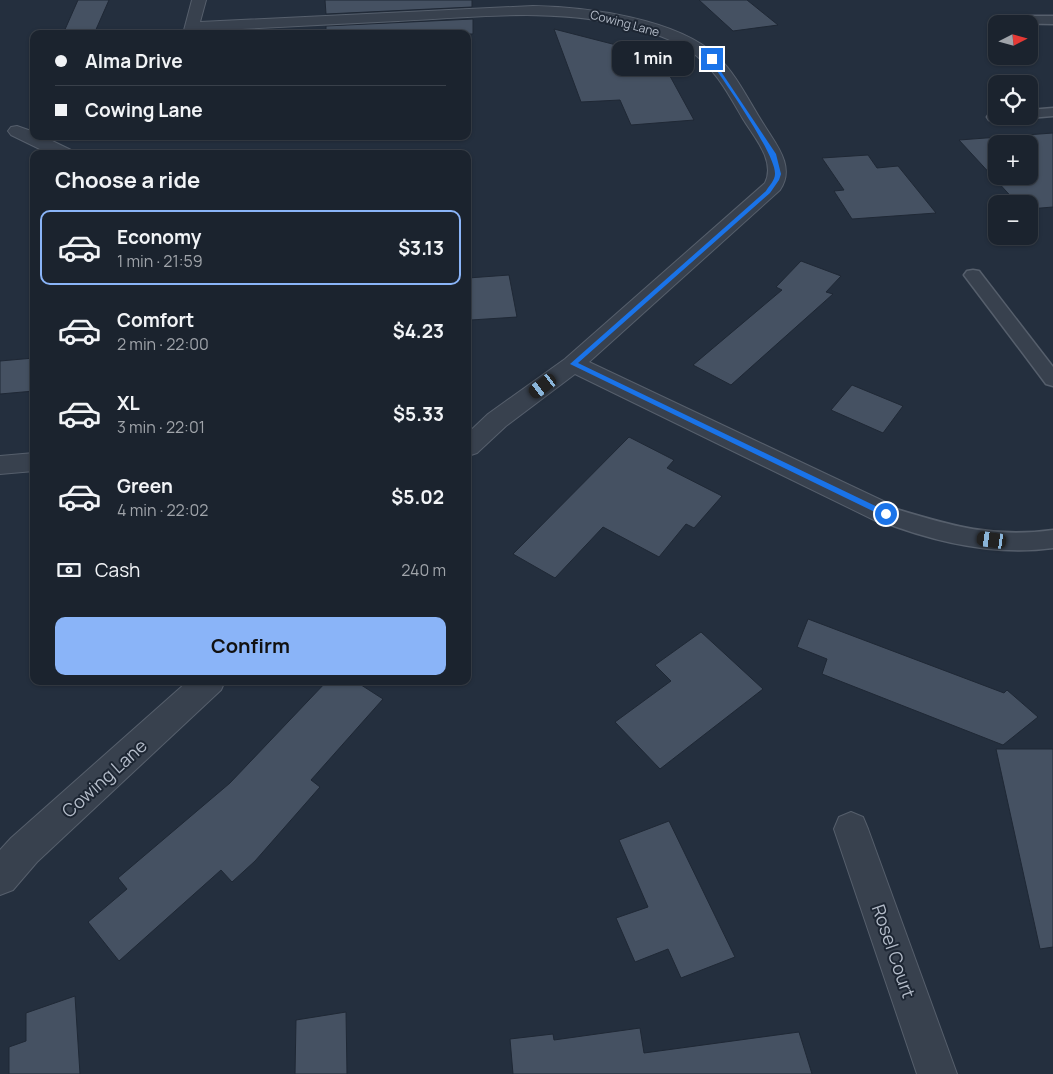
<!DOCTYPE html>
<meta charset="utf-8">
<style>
:root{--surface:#1b232e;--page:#282f3a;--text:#f1f3f6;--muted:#a0a4aa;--line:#39404a;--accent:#8ab4f8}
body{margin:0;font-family:Manrope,sans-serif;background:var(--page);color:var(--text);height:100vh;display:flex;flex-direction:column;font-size:19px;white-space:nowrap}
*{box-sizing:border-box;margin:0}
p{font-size:16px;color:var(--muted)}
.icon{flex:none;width:28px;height:28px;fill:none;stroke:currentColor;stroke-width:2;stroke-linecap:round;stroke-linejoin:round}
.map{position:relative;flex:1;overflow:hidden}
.panel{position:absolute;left:30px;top:150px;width:441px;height:535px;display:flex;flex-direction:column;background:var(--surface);border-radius:10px;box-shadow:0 1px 4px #0004,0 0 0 1px var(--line)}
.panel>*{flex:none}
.guide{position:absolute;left:30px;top:30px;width:441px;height:110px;border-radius:10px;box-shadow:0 1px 4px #0004,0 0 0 1px var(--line);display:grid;align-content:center;height:110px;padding:0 25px;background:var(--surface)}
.needle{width:32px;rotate:84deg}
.controls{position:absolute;left:988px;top:15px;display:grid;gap:10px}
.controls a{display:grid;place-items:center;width:50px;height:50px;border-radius:10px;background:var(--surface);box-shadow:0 1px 4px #0004,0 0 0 1px var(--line);font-size:25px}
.end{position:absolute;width:22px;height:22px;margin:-11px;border:6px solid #1a73e8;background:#fff;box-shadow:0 0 0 2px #fff}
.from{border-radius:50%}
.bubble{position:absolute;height:35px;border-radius:10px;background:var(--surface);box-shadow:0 1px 4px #0004,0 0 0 1px var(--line);font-size:16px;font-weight:700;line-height:35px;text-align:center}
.car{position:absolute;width:15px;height:30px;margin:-15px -8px;border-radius:6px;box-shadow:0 0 4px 1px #0007;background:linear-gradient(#222 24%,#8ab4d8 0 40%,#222 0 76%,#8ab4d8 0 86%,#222 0)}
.guide b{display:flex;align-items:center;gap:18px;height:48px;font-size:19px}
.guide b+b{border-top:1px solid var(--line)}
.guide i{width:12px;height:12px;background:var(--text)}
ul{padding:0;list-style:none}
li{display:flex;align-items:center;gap:15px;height:75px;margin:0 10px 8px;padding:0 15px;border:2px solid transparent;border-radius:10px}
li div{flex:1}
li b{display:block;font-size:19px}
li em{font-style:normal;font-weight:700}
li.selected{border-color:var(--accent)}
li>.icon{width:45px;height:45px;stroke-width:1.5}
h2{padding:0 25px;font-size:22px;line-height:60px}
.pay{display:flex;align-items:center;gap:12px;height:55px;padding:0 25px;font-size:19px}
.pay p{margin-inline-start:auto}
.button{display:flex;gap:10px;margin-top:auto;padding:10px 25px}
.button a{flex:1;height:58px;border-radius:10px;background:var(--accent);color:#111;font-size:20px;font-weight:700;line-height:58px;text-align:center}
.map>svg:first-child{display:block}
.building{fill:#455162;stroke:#1f2835;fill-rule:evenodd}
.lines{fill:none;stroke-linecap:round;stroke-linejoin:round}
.lane-casing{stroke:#565f6c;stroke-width:3}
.street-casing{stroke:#565f6c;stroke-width:2}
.lane{fill:#38414e;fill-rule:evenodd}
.street{fill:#38414e;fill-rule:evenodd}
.route{fill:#1a73e8}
.labels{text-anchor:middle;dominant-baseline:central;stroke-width:4;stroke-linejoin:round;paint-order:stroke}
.far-street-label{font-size:12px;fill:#b4bcc9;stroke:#1d2633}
.near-street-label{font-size:18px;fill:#b4bcc9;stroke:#1d2633}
</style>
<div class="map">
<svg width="1053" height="1074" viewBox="0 0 1053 1074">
<rect width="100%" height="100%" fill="#242f3e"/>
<g class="building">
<path d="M78 0H109L94 34H63Z"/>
<path d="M325 0H472V7L326 14Z"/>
<path d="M699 0H747L778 25 733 31Z"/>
<path d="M473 19V34H326V26Z"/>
<path d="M554 29 659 56 694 120 631 125 620 100 581 102Z"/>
<path d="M1053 133V207L1029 209V204H1018L959 140ZM996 144H1029V176H996Z"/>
<path d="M868 155 877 168 898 166 936 213 852 219 834 191 844 190 822 158Z"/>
<path d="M801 261 841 276 826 292 833 294 731 385 693 365 782 290 776 287Z"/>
<path d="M509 275 517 317 471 320 468 278Z"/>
<path d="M34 358V391L0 394V361Z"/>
<path d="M852 385 903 406 883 433 831 410Z"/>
<path d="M629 437 674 460 667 468 722 496 694 528 686 524 659 557 603 527 555 578 513 554Z"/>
<path d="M808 619 1004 693 1007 690 1038 717 1003 745 822 674 827 659 797 647Z"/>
<path d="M701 632 763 689 660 769 615 722 671 681 655 665Z"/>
<path d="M327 681H355L383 699 311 780 320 787 255 861 232 882 221 870 119 961 88 922 127 889 118 878 230 783Z"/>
<path d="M996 749H1053V947L1040 949Z"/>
<path d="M669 821 735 957 681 978 668 949 635 962 616 918 648 907 619 840Z"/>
<path d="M75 996 80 1074H9V1047L26 1041V1013Z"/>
<path d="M346 1012 347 1074H295L296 1020Z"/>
<path d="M640 1028 644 1053 799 1032 812 1074H513L510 1039 553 1034 554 1040Z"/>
</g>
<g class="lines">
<defs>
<g id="lane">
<path d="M1001 16H1053V24L997 23 995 20 997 17Z"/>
<path d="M1053 108V116L1029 118 1024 116H1029V110Z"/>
<path d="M996 113V116H1010L1003 120H989L987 117 989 114Z"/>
<path d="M973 270 979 271 1053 367V386L1046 384 964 275 967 271Z"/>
<path d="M886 506C946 524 989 539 1053 530V548C993 556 934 542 878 520L875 514 878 508Z"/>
</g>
<g id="street">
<path d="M192 0H206L200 22 533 6C587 7 676 18 717 56 738 76 750 104 766 128 778 147 795 168 780 190L589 362 896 507 899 514 896 521 886 524 876 521 575 374 506 426 477 453 468 456V433L488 414 565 359 765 183C776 161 754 137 743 119 728 93 715 68 690 51 674 40 653 33 635 28 557 7 477 17 398 21 331 24 265 28 198 31L197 34H183Z"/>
<path d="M17 126 34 132V136H42L71 150 74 154H50L11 135 8 131 11 127Z"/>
<path d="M34 453V471L0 474V456Z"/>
<path d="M188 681H225L221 690 37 862 13 890 0 895V850L11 838Z"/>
<path d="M851 812 863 817 868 829 957 1074H917L834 829 839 817Z"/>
</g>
</defs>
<use href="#lane" class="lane-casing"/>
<use href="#street" class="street-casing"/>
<use href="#lane" class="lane"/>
<use href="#street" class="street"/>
</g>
<path class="route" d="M712 58 776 154 781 174 779 180 770 193 578 363 888 512V516H883L570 364 766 191C769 186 775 180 775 174 776 154 723 80 709 59Z"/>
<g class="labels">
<g class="far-street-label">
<text transform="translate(625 23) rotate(15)">Cowing Lane</text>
</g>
<g class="near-street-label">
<text transform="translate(104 778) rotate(-42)">Cowing Lane</text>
<text transform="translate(894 951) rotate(71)">Rosel Court</text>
</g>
</g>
</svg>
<div class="controls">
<a><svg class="needle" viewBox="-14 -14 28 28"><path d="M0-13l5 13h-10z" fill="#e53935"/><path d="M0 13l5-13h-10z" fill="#a0a4aa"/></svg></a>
<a><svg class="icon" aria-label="locate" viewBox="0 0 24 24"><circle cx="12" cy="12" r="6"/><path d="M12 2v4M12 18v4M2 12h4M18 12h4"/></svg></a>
<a>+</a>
<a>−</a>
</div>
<i class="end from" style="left:886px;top:514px"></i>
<i class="end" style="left:712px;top:59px"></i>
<div class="bubble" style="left:612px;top:41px;width:82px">1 min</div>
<i class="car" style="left:543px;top:386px;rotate:233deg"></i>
<i class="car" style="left:992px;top:540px;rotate:278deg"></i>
<div class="guide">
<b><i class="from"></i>Alma Drive</b>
<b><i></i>Cowing Lane</b>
</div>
<section class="panel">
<h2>Choose a ride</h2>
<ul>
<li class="selected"><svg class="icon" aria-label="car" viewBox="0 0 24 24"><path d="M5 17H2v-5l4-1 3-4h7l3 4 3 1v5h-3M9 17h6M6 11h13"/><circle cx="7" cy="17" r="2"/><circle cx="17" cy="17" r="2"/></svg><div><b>Economy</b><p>1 min · 21:59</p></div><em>$3.13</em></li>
<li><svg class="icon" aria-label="car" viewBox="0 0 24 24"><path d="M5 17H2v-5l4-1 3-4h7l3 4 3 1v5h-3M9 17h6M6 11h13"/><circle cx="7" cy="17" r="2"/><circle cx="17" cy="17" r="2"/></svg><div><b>Comfort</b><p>2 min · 22:00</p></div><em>$4.23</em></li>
<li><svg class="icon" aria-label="car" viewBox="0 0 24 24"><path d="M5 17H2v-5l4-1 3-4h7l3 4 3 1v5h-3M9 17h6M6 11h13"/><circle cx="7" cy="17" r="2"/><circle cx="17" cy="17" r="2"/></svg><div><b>XL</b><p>3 min · 22:01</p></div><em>$5.33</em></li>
<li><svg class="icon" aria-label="car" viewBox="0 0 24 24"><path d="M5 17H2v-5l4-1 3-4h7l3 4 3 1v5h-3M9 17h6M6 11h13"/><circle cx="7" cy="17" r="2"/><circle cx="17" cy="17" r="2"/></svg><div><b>Green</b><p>4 min · 22:02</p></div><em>$5.02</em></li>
</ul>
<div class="pay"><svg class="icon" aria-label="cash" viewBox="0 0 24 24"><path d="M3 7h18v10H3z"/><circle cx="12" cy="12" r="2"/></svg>Cash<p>240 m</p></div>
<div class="button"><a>Confirm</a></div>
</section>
</div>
